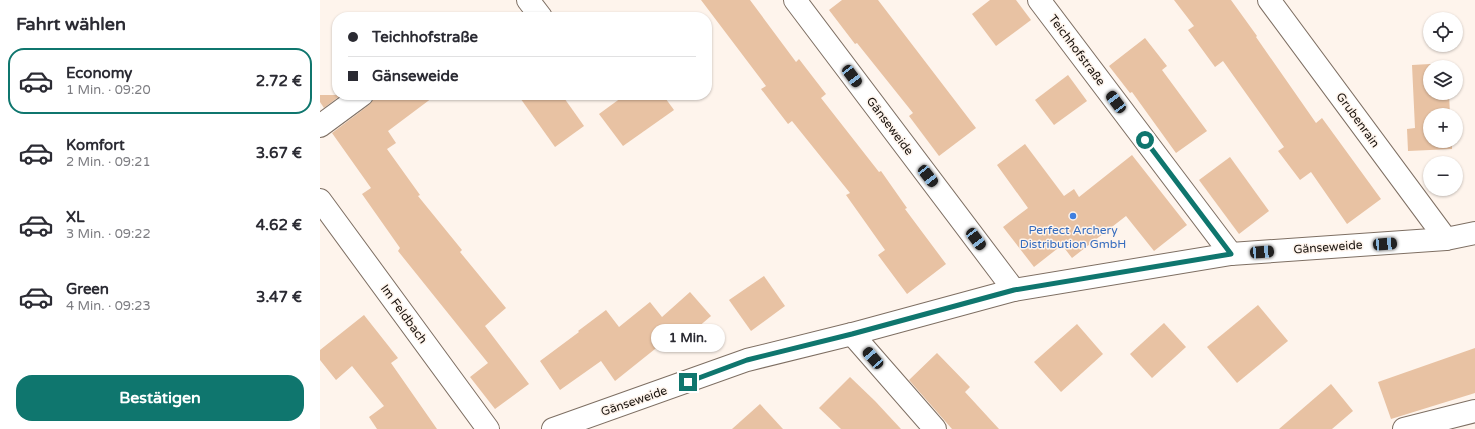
<!DOCTYPE html>
<html lang="de">
<meta charset="utf-8">
<style>
:root{--surface:#fff;--page:#f7f7f7;--text:#2b2b33;--muted:#7c7c81;--line:#e1e1e2;--accent:#0f766e}
body{margin:0;font-family:"Varela Round",sans-serif;background:var(--page);color:var(--text);height:100vh;display:flex;flex-direction:column;font-size:15px;white-space:nowrap}
*{box-sizing:border-box;margin:0}
p{font-size:13px;color:var(--muted)}
.icon{flex:none;width:22px;height:22px;fill:none;stroke:currentColor;stroke-width:2;stroke-linecap:round;stroke-linejoin:round}
.map{position:relative;flex:1;overflow:hidden}
.details{display:flex;flex-direction:column;background:var(--surface);width:320px}
.details>*{flex:none}
.banner{position:absolute;left:12px;top:12px;width:380px;height:88px;border-radius:16px;box-shadow:0 1px 3px #0004;display:grid;align-content:center;height:88px;padding:0 16px;background:var(--surface)}
.fabs{position:absolute;left:1103px;top:12px;display:grid;gap:8px}
.fabs a{display:grid;place-items:center;width:40px;height:40px;border-radius:50%;background:var(--surface);box-shadow:0 1px 3px #0004;font-size:20px}
.end{position:absolute;width:18px;height:18px;margin:-9px;border:5px solid #0f766e;background:#fff;box-shadow:0 0 0 2px #fff}
.from{border-radius:50%}
.bubble{position:absolute;height:28px;border-radius:14px;background:var(--surface);box-shadow:0 1px 3px #0004;font-size:13px;font-weight:700;line-height:28px;text-align:center}
.car{position:absolute;width:12px;height:24px;margin:-12px -6px;border-radius:5px;box-shadow:0 0 3px 1px #0007;background:linear-gradient(#222 24%,#8ab4d8 0 40%,#222 0 76%,#8ab4d8 0 86%,#222 0)}
.banner b{display:flex;align-items:center;gap:14px;height:38px;font-size:15px}
.banner b+b{border-top:1px solid var(--line)}
.banner i{width:10px;height:10px;background:var(--text)}
ul{padding:0;list-style:none}
li{display:flex;align-items:center;gap:12px;height:66px;margin:0 8px 6px;padding:0 8px;border:2px solid transparent;border-radius:16px}
li div{flex:1}
li b{display:block;font-size:15px}
li em{font-style:normal;font-weight:700}
li.active{border-color:var(--accent)}
li>.icon{width:36px;height:36px;stroke-width:1.5}
h2{padding:0 16px;font-size:18px;line-height:48px}
.action{display:flex;gap:8px;margin-top:auto;padding:8px 16px}
.action a{flex:1;height:46px;border-radius:16px;background:var(--accent);color:#fff;font-size:16px;font-weight:700;line-height:46px;text-align:center}
main{display:flex;flex:1;min-height:0}
.map>svg:first-child{display:block}
.building{fill:#e8c2a3}
.lines{fill:none;stroke-linecap:round;stroke-linejoin:round}
.minor-casing{stroke:#7e6f63;stroke-width:24}
.minor{stroke:#fff;stroke-width:22}
.route{stroke:#0f766e;stroke-width:5}
.shop-dot{fill:#3f7fe0;stroke:#fef4ec;stroke-width:1.5}
.labels{text-anchor:middle;dominant-baseline:central;stroke-width:3;stroke-linejoin:round;paint-order:stroke}
.street-label{font-size:12px;fill:#18120d;stroke:#fef4ec}
.shop-label{font-size:12px;fill:#366cbe;stroke:#fef4ec}
</style>
<main>
<section class="details">
<h2>Fahrt wählen</h2>
<ul>
<li class="active"><svg class="icon" aria-label="car" viewBox="0 0 24 24"><path d="M5 17H2v-5l4-1 3-4h7l3 4 3 1v5h-3M9 17h6M6 11h13"/><circle cx="7" cy="17" r="2"/><circle cx="17" cy="17" r="2"/></svg><div><b>Economy</b><p>1 Min. · 09:20</p></div><em>2.72 €</em></li>
<li><svg class="icon" aria-label="car" viewBox="0 0 24 24"><path d="M5 17H2v-5l4-1 3-4h7l3 4 3 1v5h-3M9 17h6M6 11h13"/><circle cx="7" cy="17" r="2"/><circle cx="17" cy="17" r="2"/></svg><div><b>Komfort</b><p>2 Min. · 09:21</p></div><em>3.67 €</em></li>
<li><svg class="icon" aria-label="car" viewBox="0 0 24 24"><path d="M5 17H2v-5l4-1 3-4h7l3 4 3 1v5h-3M9 17h6M6 11h13"/><circle cx="7" cy="17" r="2"/><circle cx="17" cy="17" r="2"/></svg><div><b>XL</b><p>3 Min. · 09:22</p></div><em>4.62 €</em></li>
<li><svg class="icon" aria-label="car" viewBox="0 0 24 24"><path d="M5 17H2v-5l4-1 3-4h7l3 4 3 1v5h-3M9 17h6M6 11h13"/><circle cx="7" cy="17" r="2"/><circle cx="17" cy="17" r="2"/></svg><div><b>Green</b><p>4 Min. · 09:23</p></div><em>3.47 €</em></li>
</ul>
<div class="action"><a>Bestätigen</a></div>
</section>
<div class="map">
<svg width="1155" height="429" viewBox="0 0 1155 429">
<rect width="100%" height="100%" fill="#fef4ec"/>
<g class="building">
<path d="M381 0H430L476 62 479 59 506 94 501 98 559 172 561 171 587 208 585 209 626 264 587 294 558 255 565 250 526 195 530 193 472 121 468 124 441 89 446 86Z"/>
<path d="M522 0H558L656 128 619 156 589 116 593 113 537 43 535 44 509 10Z"/>
<path d="M670 0H696L711 20 676 46 652 14Z"/>
<path d="M854 0H911L937 36 936 37 996 123 1002 118 1061 199 1027 224 991 172 980 180 958 151 964 147 903 61 895 67 868 30 874 26Z"/>
<path d="M825 38 847 66 842 70 887 131 856 153 812 92 810 93 789 66Z"/>
<path d="M1128 63V67H1110V93H1129L1130 115H1110V141H1132V149L1088 151 1087 129 1095 128 1092 65Z"/>
<path d="M748 75 767 101 734 125 715 100Z"/>
<path d="M0 95H21L4 108 0 102Z"/>
<path d="M54 95H116L68 131 76 143 67 149 100 195 98 196 142 250 140 252 186 308 165 326 209 384 175 409 150 377 168 363 78 251 80 248 42 194 51 188 12 133 49 105 53 100Z"/>
<path d="M198 95H242L264 126 235 147Z"/>
<path d="M305 95H343L354 110 303 146 279 114Z"/>
<path d="M705 144 744 196 754 189 759 197 812 155 867 225 834 251 806 216 752 258 742 245 714 267 683 227 708 208 677 165Z"/>
<path d="M910 157 949 211 919 234 879 180Z"/>
<path d="M444 276 465 306 431 331 409 300Z"/>
<path d="M370 292 391 316 362 341 355 333 295 381 281 361 240 390 220 361 259 332 258 331 286 310 299 327 330 302 342 317Z"/>
<path d="M938 305 968 341 917 383 887 347Z"/>
<path d="M44 315 78 358 71 363 117 429H57L49 417 64 406 32 366 16 380 0 360V350Z"/>
<path d="M844 323 866 347 832 378 810 354Z"/>
<path d="M757 324 783 354 741 392 714 362Z"/>
<path d="M1155 348V393L1071 419 1058 382Z"/>
<path d="M617 353 650 387 645 392 679 429H632L589 380Z"/>
<path d="M530 377 555 401 581 429H521L499 408Z"/>
<path d="M1011 384 1033 411 1012 429H959Z"/>
<path d="M440 404 463 429H412Z"/>
</g>
<g class="lines">
<defs>
<g id="minor">
<path d="M208 0 221 17"/>
<path d="M475 0 694 290"/>
<path d="M719 0 911 254"/>
<path d="M949 0 1126 239"/>
<path d="M0 126 42 95"/>
<path d="M0 200 168 429"/>
<path d="M532 334 615 429"/>
<path d="M233 429 427 360 532 334 694 290 911 254 1126 239 1155 233"/>
<path d="M1084 429 1155 411"/>
</g>
</defs>
<use href="#minor" class="minor-casing"/>
<use href="#minor" class="minor"/>
</g>
<g class="lines">
<path class="route" d="M368 382 427 360 532 334 694 290 911 254 825 140"/>
</g>
<circle class="shop-dot" cx="753" cy="216" r="4"/>
<g class="labels">
<g class="street-label">
<text transform="translate(757 50) rotate(53)">Teichhofstraße</text>
<text transform="translate(1038 120) rotate(54)">Grubenrain</text>
<text transform="translate(570 126) rotate(53)">Gänseweide</text>
<text transform="translate(1008 247) rotate(-4)">Gänseweide</text>
<text transform="translate(84 314) rotate(54)">Im Feldbach</text>
<text transform="translate(314 401) rotate(-19)">Gänseweide</text>
</g>
<g class="shop-label">
<text x="753" y="230">Perfect Archery<tspan x="753" dy="14">Distribution GmbH</tspan></text>
</g>
</g>
</svg>
<div class="fabs">
<a><svg class="icon" aria-label="locate" viewBox="0 0 24 24"><circle cx="12" cy="12" r="6"/><path d="M12 2v4M12 18v4M2 12h4M18 12h4"/></svg></a>
<a><svg class="icon" aria-label="layers" viewBox="0 0 24 24"><path d="M12 4l9 5-9 5-9-5zM3 14l9 5 9-5"/></svg></a>
<a>+</a>
<a>−</a>
</div>
<i class="end from" style="left:825px;top:140px"></i>
<i class="end" style="left:368px;top:382px"></i>
<div class="bubble" style="left:331px;top:324px;width:74px">1 Min.</div>
<i class="car" style="left:532px;top:76px;rotate:143deg"></i>
<i class="car" style="left:796px;top:102px;rotate:323deg"></i>
<i class="car" style="left:608px;top:176px;rotate:142deg"></i>
<i class="car" style="left:656px;top:239px;rotate:143deg"></i>
<i class="car" style="left:1065px;top:244px;rotate:86deg"></i>
<i class="car" style="left:942px;top:252px;rotate:86deg"></i>
<i class="car" style="left:553px;top:358px;rotate:319deg"></i>
<div class="banner">
<b><i class="from"></i>Teichhofstraße</b>
<b><i></i>Gänseweide</b>
</div>
</div>
</main>
